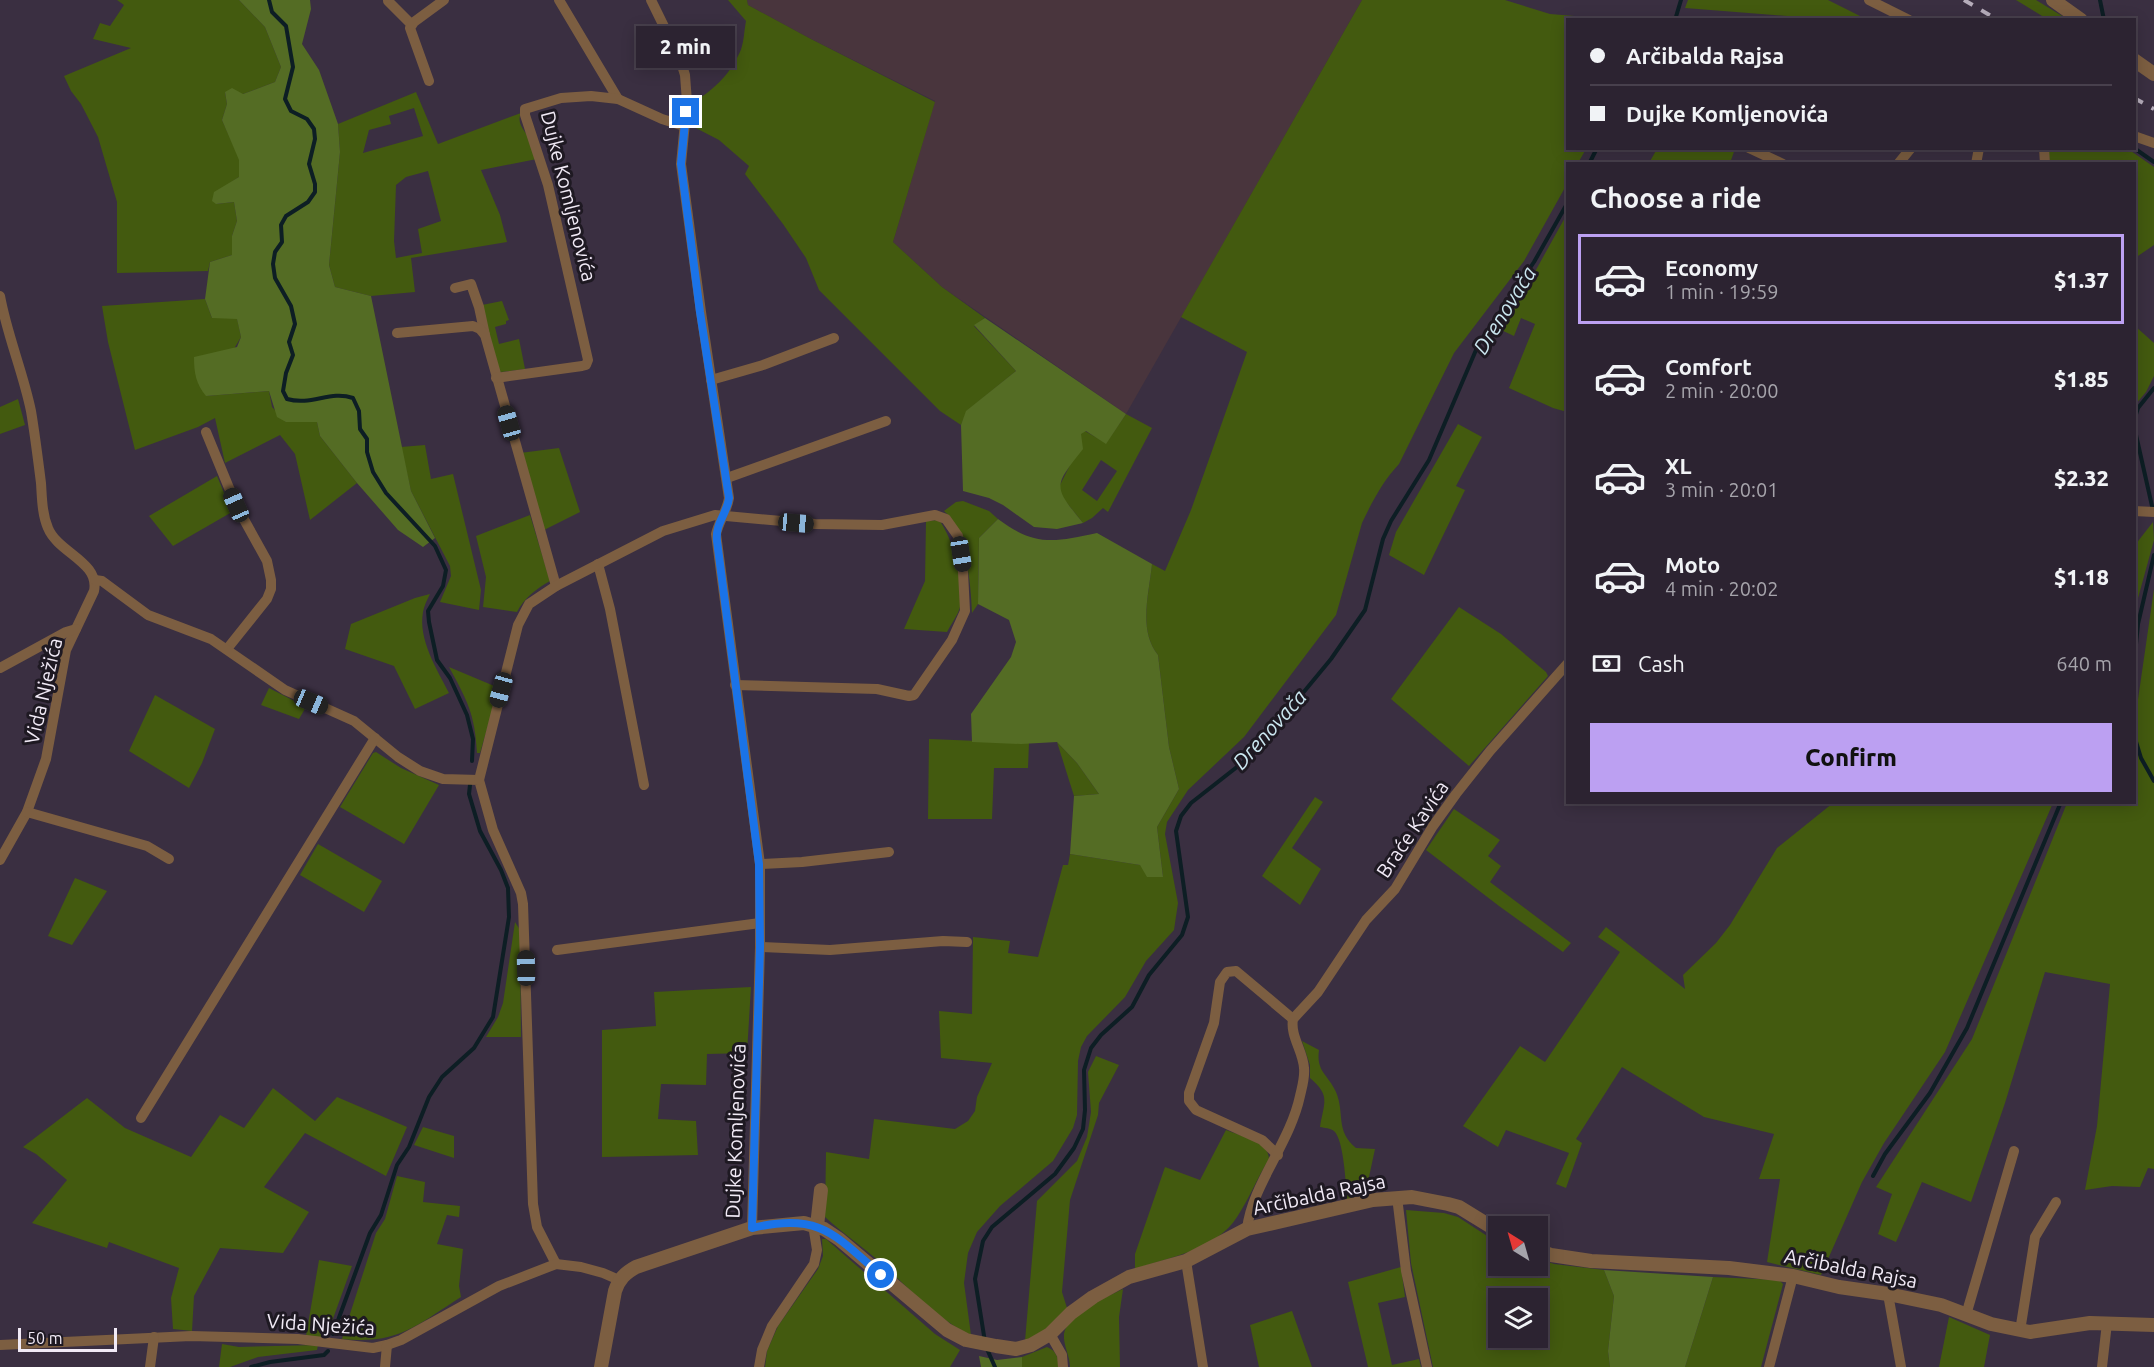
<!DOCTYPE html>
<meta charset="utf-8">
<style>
:root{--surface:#2c2331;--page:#342b39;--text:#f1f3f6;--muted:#a6a4ab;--line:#48404d;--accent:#bca0f2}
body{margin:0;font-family:Ubuntu,sans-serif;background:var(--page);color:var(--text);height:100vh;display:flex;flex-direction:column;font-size:22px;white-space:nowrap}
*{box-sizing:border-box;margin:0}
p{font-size:20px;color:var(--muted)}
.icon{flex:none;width:33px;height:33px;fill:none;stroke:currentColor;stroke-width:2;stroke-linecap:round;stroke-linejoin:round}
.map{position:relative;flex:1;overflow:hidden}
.panel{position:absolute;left:1566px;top:162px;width:570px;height:642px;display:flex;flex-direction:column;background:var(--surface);border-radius:0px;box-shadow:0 3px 15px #0003,0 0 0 2px var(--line)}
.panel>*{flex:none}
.banner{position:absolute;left:1566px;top:18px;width:570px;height:132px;border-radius:0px;box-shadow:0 3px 15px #0003,0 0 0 2px var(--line);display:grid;align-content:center;height:132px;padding:0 24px;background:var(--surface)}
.needle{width:39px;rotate:323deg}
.fabs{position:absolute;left:1488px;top:1216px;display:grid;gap:12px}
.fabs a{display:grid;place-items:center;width:60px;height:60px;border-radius:0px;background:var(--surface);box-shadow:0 3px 15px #0003,0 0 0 2px var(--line);font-size:30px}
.scale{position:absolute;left:18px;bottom:15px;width:99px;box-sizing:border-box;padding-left:6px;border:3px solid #f1eaf6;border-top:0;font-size:16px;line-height:21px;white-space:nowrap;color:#f1eaf6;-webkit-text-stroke:4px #1e1922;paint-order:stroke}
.end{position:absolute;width:27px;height:27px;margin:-14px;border:8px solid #1a73e8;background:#fff;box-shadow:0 0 0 3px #fff}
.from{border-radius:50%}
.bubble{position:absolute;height:42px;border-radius:0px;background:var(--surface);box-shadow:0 3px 15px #0003,0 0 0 2px var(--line);font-size:20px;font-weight:800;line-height:42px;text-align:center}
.car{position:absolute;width:18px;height:36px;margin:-18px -9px;border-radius:8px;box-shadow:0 0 4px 2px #0007;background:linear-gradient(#222 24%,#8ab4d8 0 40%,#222 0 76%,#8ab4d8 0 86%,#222 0)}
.banner b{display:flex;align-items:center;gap:21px;height:57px;font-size:22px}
.banner b+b{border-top:2px solid var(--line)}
.banner i{width:15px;height:15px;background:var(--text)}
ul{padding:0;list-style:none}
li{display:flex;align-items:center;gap:18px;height:90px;margin:0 12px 9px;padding:0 12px;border:3px solid transparent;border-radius:0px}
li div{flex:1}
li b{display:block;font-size:22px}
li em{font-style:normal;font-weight:800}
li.current{border-color:var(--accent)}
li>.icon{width:54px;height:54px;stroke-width:1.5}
h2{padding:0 24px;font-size:27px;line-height:72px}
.pay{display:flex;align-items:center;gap:15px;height:66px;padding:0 24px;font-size:22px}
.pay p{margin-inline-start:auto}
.cta{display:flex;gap:12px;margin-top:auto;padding:12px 24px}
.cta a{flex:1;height:69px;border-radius:0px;background:var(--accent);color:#111;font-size:24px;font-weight:800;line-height:69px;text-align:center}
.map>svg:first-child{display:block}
.industrial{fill:#49353d}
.green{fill:#435a0f;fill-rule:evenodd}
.forest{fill:#546c24}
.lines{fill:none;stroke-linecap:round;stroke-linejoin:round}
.stream{stroke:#0d1e24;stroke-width:4}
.minor{stroke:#7c5e41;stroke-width:10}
.tertiary{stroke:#7c5e41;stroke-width:14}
.rail{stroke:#b6adbb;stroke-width:4;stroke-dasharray:10 10;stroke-linecap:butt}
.route{stroke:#1a73e8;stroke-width:8}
.labels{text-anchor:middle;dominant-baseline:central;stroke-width:6;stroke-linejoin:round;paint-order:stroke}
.street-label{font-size:20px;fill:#f1eaf6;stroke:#1e1922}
.water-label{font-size:21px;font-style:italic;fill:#cbe7f0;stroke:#1e1922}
</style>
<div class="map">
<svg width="2154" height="1367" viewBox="0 0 2154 1367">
<rect width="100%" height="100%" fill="#3a2f41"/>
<path class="industrial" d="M747 0H1362L1126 414 942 287 893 242 935 101 809 38 748 5Z"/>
<g class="green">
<path d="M117 0H239L265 27 281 67 275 82 243 94 225 92 227 104 222 120 240 160 239 177 230 183 216 204 234 202 237 221 232 236V255L210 262 208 271 117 273V202L98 137 81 104 71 91 64 76 131 48 93 39 100 23 110 26 124 5Z"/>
<path d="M728 0H747L748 5 809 38 935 102 893 242 942 287 985 318 974 326 1016 371 967 411 961 425 940 411 819 290 806 258 783 224 745 174 749 166 719 140 690 125 692 103C712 91 729 76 739 54 744 45 744 31 746 21Z"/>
<path d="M1362 0H1505L1550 14 1611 19 1568 20V148L1586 149 1578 163 1568 164 1567 184 1524 261 1454 353 1399 464C1383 481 1372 502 1362 523L1336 615 1244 737 1188 790 1167 822 1165 834 1178 903 1174 930 1146 961 1125 997 1087 1036 1081 1047 1078 1061 1077 1115 1073 1128 1053 1161 1000 1206 977 1232 968 1253 964 1283 971 1335C936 1319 908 1287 880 1262 862 1246 842 1233 825 1217L826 1152 869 1159 874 1119 955 1129 968 1121 975 1111 977 1097 992 1063 941 1058 939 1011 972 1014 973 937 1010 941 1008 953 1038 957 1063 865H1068L1070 854 1140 865 1163 877 1157 827 1179 789 1169 747 1158 655C1138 630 1149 594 1152 564L1165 571 1191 510 1247 352 1181 317Z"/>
<path d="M1688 0H1828L1866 19H1824L1685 8Z"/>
<path d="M2016 0H2036L2067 19H2047Z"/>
<path d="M416 92 438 144 521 113C516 124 525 130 530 140 532 146 534 152 537 159L481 170 500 215 507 242 411 258 415 292 371 296 335 287 329 265 340 152 338 124ZM414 108 423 136 363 153 369 130 391 124 389 116ZM428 171 441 221 418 229 422 253 396 258 394 241 396 185 406 177Z"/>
<path d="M1657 149V148L1735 149 1730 163H1649Z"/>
<path d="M2048 149H2128L2154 167V245L2135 258 2134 164 2050 163Z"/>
<path d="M1567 214 1568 412H1567L1553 408 1509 388 1535 324 1521 318 1514 336 1499 329 1522 295Z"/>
<path d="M205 299 212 318H237L241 337 206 396 269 391 272 407 286 422H317L320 436 357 483 310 520 295 454 280 435 225 463 215 418 198 427 135 450 108 342 102 306Z"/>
<path d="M502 301 509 320 506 321V324L495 327 499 344 519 339 525 369 501 372 499 371 482 305Z"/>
<path d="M2135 326 2154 343V376L2146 392 2135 405Z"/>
<path d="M18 399 25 425 0 434V407Z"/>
<path d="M1126 414 1152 428 1108 512 1103 508 1092 518 1083 523 1062 497 1059 487 1070 465 1080 434 1085 431 1106 443ZM1101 460 1117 471 1097 501 1082 490Z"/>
<path d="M1458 424 1482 437 1456 486 1465 490 1424 575 1389 555 1396 532Z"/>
<path d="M425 445 431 479 453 474 481 590 479 610 440 602 451 576 450 566 411 491 401 447Z"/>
<path d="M559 448 580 512 542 531 520 453Z"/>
<path d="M217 476 232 512 173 546 149 516Z"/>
<path d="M963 501 989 511 998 519 979 538 978 604 972 613C971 585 966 528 944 511L956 502Z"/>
<path d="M530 515 550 581C536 589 524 598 517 612L483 607 486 577 476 536Z"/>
<path d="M939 520C953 538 965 583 960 607 958 615 951 624 947 632L904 629 925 581 926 521Z"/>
<path d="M2153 522 2154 540 2135 609V545Z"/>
<path d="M2154 589V1169L2148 1168 2140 1187 2112 1186 2085 1190 2097 1126 2110 984 2045 972 2005 1103 1971 1202 1922 1182 1896 1242 1878 1234 1892 1194 1876 1187 1972 1039 2067 803 2134 802 2135 720Z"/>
<path d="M430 594C427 600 424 606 423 612 418 640 437 669 449 693L415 709 394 666 345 649 351 624 415 598Z"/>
<path d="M1459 607 1501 634 1546 672 1548 676 1469 766 1391 699Z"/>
<path d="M449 667 499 688 480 753H477C475 714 467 700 449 667Z"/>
<path d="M269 688 306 707 299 719 261 705Z"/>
<path d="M155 695 215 729 202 763 189 788 129 751Z"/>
<path d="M929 739 1029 743 1028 768H994L992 819H928Z"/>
<path d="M1057 742 1077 763 1099 794 1074 796Z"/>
<path d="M376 752 401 768 439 785 404 844 340 807 373 753Z"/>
<path d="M1315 797 1323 802 1292 848 1321 869 1300 905 1262 876Z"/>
<path d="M1833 803H2053L1945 1052 1884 1143 1862 1182 1821 1275 1767 1262 1780 1179H1759L1774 1134 1704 1117 1622 1067 1576 1139 1582 1143 1566 1188 1556 1184 1569 1153 1506 1130 1498 1147 1463 1126 1520 1046 1545 1062 1620 952 1598 937 1606 927 1685 989 1683 975 1716 943 1730 925 1777 848Z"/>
<path d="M1454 809 1500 840 1488 856 1501 866 1490 882 1571 943 1563 952 1499 906 1426 850Z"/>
<path d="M318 844 382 881 364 912 300 875Z"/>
<path d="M75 878 107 891 72 945 48 936Z"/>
<path d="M515 922 520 930 521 1037H486L498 1017 503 1003Z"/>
<path d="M751 987 747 1053 707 1054 706 1085 661 1084 658 1119 696 1121 698 1155 602 1157V1030L656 1026 654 992Z"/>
<path d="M1302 1041 1319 1050C1316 1072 1328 1074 1336 1092 1345 1113 1335 1131 1356 1148L1375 1149 1366 1191 1347 1200C1346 1186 1344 1140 1334 1131 1330 1128 1325 1128 1320 1127 1324 1102 1331 1096 1310 1078V1065Z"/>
<path d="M1096 1056 1119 1065 1099 1103 1098 1115 1070 1200 1062 1292 1067 1308 1047 1329 1025 1341 1037 1201 1077 1161 1087 1137 1091 1112 1088 1072Z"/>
<path d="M273 1088 315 1121 337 1097 407 1127 386 1176 305 1133 264 1187 309 1212 283 1253 220 1248 194 1296 192 1331 173 1329 171 1298 179 1268 109 1242 107 1248 32 1223 67 1180 36 1154 23 1147 87 1098 125 1128 191 1157 220 1115 244 1128Z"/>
<path d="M423 1127 454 1136V1158L414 1145Z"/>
<path d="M1226 1130C1240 1136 1269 1141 1269 1159 1257 1178 1249 1199 1237 1217 1216 1250 1170 1257 1135 1269V1254L1165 1167 1200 1180Z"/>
<path d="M397 1176 425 1182 423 1202 460 1206 459 1217 447 1215 437 1244 463 1249 459 1286 461 1297C417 1325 398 1345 342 1339L376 1233 385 1219Z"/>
<path d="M1406 1210 1444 1213 1458 1217 1498 1243V1266H1538V1259L1554 1264 1604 1270 1614 1296 1608 1351 1610 1367H1433L1411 1263ZM1498 1299H1538V1338H1498Z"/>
<path d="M822 1239H826L935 1334 960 1350 950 1367H765L767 1351 778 1326 818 1269 823 1256Z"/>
<path d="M319 1260 352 1266 326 1338 306 1336Z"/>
<path d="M1401 1267 1405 1297 1378 1303 1392 1365 1419 1359 1421 1367H1368L1348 1282Z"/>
<path d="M1713 1277 1779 1280 1783 1284 1761 1367H1685Z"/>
<path d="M1123 1289 1119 1317 1120 1367H1070C1070 1356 1063 1345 1064 1334 1067 1314 1106 1297 1123 1289Z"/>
<path d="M1292 1311 1312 1367H1259L1250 1325Z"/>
<path d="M1949 1317 1990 1335 1984 1367H1939Z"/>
<path d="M222 1344 239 1347 318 1345 317 1350 258 1357 230 1367H219Z"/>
<path d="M1047 1347C1057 1351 1058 1358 1059 1367H1022V1357Z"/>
</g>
<g class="forest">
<path d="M239 0H310L311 9 302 44 319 70 338 124 340 152 329 265 335 287 371 296 411 491 435 538 423 547 398 530 357 483 320 436 317 422H286L277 417 269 391 206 396C196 384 194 373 194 357L237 347 241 337 237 319 212 318 205 299 210 262 232 255V236L237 221 234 202 216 204 212 201 214 192 239 177V160L222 120 227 104 225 92 232 88 243 94 275 82 281 67 265 27Z"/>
<path d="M985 318 1126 414 1106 444 1086 431 1081 434 1083 449C1053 487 1053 486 1083 523L1057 529 1034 527 1003 505 989 498 963 491 961 425 966 411 1016 371 974 325Z"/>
<path d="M998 519C1036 547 1054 542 1097 533L1152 564C1149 594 1138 630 1158 655L1169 747 1179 789 1157 827 1163 877H1147L1140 865 1070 854 1074 796 1099 794 1077 763 1057 742 1021 744 972 742 971 714 1011 657 1016 642 1009 620 978 604 979 538Z"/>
<path d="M1604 1270 1713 1277 1685 1367H1610L1608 1351 1614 1296Z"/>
<path d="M979 1356 997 1360 1022 1357V1367H981Z"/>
</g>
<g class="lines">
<g class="stream">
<path d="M269 0 272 12 286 26 293 67 285 99 291 111 307 119 314 129 315 139 309 164 315 184V192L308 202 286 216 281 225 282 242 275 252 273 264 275 278 291 306 295 324 289 342 293 355 286 373 283 391 287 399C312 406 330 390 353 398L359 411 360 429 367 439V452L373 472 386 493 435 546 446 570 443 586 428 611 429 622 437 660 450 678 467 715 473 739 472 761"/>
<path d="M2100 0 2104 20"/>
<path d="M1675 20 1681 0"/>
<path d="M2134 148 2154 162"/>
<path d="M1589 164 1597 148"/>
<path d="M2134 421 2138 408 2154 388"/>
<path d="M2134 426 2152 506"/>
<path d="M2134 664 2138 624 2154 555"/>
<path d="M2134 735 2141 758 2154 781"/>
<path d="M1873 1176 1885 1154 1930 1093 1967 1028 2061 802"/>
<path d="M333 1334 370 1233 381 1215 397 1165 409 1147 429 1097 442 1077 474 1048 493 1017 509 917 508 888 501 870 480 831 469 794 470 785"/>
<path d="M985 1342 975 1279 983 1241 992 1227 1055 1174 1074 1148 1083 1129 1085 1110 1084 1070 1091 1048 1101 1035 1132 1007 1149 975 1182 935 1188 917 1176 831 1181 816 1191 803 1251 756 1331 659 1365 610 1383 539 1391 521 1429 460 1479 343 1534 262 1568 202"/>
<path d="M987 1349 995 1367"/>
<path d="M251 1367 270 1362 324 1355 328 1351"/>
</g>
<g class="minor">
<path d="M559 0 618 99"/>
<path d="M651 0 680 59 685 75 687 102 681 164 701 312 729 498C727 511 719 521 716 534L760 864V947L752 1228"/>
<path d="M1869 0 1909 20"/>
<path d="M388 1 411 24"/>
<path d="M429 81 410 28 414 22 444 0"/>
<path d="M2134 136 2154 143"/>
<path d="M1749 148 1783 164"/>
<path d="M2044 148 2045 164"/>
<path d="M1898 164 1911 148"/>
<path d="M1976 164 1979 148"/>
<path d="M455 288 471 284 479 307 485 335"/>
<path d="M0 296C7 335 23 372 31 411 35 435 38 459 41 483 42 498 42 514 48 528 58 553 100 562 94 591L66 650 46 759 27 812 0 860"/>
<path d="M397 333 473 326 480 329 485 335 556 586"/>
<path d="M496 378 582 366 586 365 588 360 548 185 525 115V109L561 98 591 96 618 99 662 119 684 126"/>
<path d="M711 380 763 365 834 338"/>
<path d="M206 432 236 505 267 561 271 580V589L267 599 227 649"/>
<path d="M727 478 886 421"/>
<path d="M2134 511 2154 512"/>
<path d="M598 564 610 609 644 785"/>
<path d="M95 580 102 581 148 615 211 639 285 690 354 721 398 757 420 771 443 779 479 780 493 830 521 893 523 904 533 1204 537 1227 556 1264"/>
<path d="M0 668 66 632 76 629"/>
<path d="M479 780 518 625 529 604 556 586 663 531 715 515 815 524 882 525 935 515 946 519 958 536 963 572 965 611 952 640 914 695 909 696 877 689 735 685"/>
<path d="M27 812 147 846 169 859"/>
<path d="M760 864 802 862 889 852"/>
<path d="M760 947 830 950 943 941 967 942"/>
<path d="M557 950 760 923"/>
<path d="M141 1118 375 738"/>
<path d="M1278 1155 1262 1140 1196 1110 1189 1101V1093L1214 1023 1220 982 1227 972 1236 971 1293 1019"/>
<path d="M1397 1197 1406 1271 1427 1367"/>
<path d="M1247 1229C1252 1185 1290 1143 1300 1096 1302 1087 1305 1078 1304 1068 1303 1051 1290 1036 1293 1019L1318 992 1366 920 1395 889 1433 826 1456 794 1490 751 1568 663"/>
<path d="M1186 1261 1203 1367"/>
<path d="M1888 1294 1901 1367"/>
<path d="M1966 1315 2014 1151"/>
<path d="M2020 1331 2035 1237 2056 1202"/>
<path d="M1050 1334 1062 1355 1063 1367"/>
<path d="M0 1345 191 1336 298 1339 373 1348 387 1345 401 1340 499 1286 556 1264 581 1267 603 1273 619 1280"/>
<path d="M150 1367 154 1337"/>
<path d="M385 1367 387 1345"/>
<path d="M759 1367 762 1350 772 1326 814 1264 817 1250 813 1225"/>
<path d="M1769 1367 1793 1276"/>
<path d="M2102 1367 2107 1323"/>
</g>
<g class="tertiary">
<path d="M2053 0 2081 20"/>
<path d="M2134 60 2154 74"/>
<path d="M817 1226 821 1190"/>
<path d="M1538 1250 1551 1255 1591 1261 1729 1268 1793 1276 1839 1287 1888 1294 1941 1305 1991 1324 2030 1332 2090 1323 2154 1325"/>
<path d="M601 1367 615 1291C619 1279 625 1273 636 1267L752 1228 804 1223 824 1229 839 1239 947 1330 966 1340 996 1346 1016 1349 1031 1345 1050 1334 1071 1313 1093 1297 1129 1277 1186 1261 1247 1229 1373 1200 1412 1197 1448 1204 1459 1207 1498 1231"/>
</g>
<g class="rail">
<path d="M1964 0 1998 20"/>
<path d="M2134 98 2154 109"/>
</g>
</g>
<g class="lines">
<path class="route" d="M686 112 681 164 700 312 729 498C727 514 715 523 717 541L759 864 760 947 752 1228C819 1212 834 1234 881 1275"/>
</g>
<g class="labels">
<g class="street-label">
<text transform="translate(569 196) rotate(76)">Dujke Komljenovića</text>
<text transform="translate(43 691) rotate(-77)">Vida Nježića</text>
<text transform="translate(1412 829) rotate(-56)">Braće Kavića</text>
<text transform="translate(735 1131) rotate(-88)">Dujke Komljenovića</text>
<text transform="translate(1319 1194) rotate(-12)">Arčibalda Rajsa</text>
<text transform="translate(1851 1268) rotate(11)">Arčibalda Rajsa</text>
<text transform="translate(321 1324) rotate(4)">Vida Nježića</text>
</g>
<g class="water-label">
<text transform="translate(1504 310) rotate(-58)">Drenovača</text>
<text transform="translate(1269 729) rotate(-48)">Drenovača</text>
</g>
</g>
</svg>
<div class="fabs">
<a><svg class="needle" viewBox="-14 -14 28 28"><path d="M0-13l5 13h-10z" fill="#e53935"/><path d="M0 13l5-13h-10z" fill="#a6a4ab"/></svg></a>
<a><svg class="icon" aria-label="layers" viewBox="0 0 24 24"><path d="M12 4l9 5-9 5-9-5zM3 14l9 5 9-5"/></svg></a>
</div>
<div class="scale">50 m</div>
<i class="end from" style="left:881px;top:1275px"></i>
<i class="end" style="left:686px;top:112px"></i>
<div class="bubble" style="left:636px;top:26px;width:99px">2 min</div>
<i class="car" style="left:509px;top:423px;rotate:344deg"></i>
<i class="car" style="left:236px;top:505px;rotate:336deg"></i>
<i class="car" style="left:796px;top:523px;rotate:95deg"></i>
<i class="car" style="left:961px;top:554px;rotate:171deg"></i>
<i class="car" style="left:501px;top:690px;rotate:195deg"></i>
<i class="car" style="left:311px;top:702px;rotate:113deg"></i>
<i class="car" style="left:526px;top:968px;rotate:359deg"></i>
<div class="banner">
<b><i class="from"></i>Arčibalda Rajsa</b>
<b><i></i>Dujke Komljenovića</b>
</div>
<section class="panel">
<h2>Choose a ride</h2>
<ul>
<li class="current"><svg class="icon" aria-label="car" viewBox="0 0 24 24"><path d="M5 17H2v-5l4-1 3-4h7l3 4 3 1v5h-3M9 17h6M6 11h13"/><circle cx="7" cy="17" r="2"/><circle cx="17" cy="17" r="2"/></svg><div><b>Economy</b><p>1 min · 19:59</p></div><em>$1.37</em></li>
<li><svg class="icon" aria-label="car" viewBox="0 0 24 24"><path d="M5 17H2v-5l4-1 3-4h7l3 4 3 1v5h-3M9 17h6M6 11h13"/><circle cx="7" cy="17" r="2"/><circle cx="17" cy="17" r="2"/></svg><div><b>Comfort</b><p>2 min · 20:00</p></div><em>$1.85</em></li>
<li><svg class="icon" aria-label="car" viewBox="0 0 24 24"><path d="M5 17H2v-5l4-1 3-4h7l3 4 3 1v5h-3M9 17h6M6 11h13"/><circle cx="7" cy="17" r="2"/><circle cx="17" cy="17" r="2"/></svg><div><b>XL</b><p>3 min · 20:01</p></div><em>$2.32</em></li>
<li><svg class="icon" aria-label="car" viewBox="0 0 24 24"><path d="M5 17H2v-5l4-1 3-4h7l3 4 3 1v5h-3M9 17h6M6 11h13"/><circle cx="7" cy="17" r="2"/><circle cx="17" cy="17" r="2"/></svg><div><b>Moto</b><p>4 min · 20:02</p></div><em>$1.18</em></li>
</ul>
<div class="pay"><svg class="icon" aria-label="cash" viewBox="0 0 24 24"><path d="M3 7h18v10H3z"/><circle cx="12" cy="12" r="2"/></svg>Cash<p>640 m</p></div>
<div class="cta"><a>Confirm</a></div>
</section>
</div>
